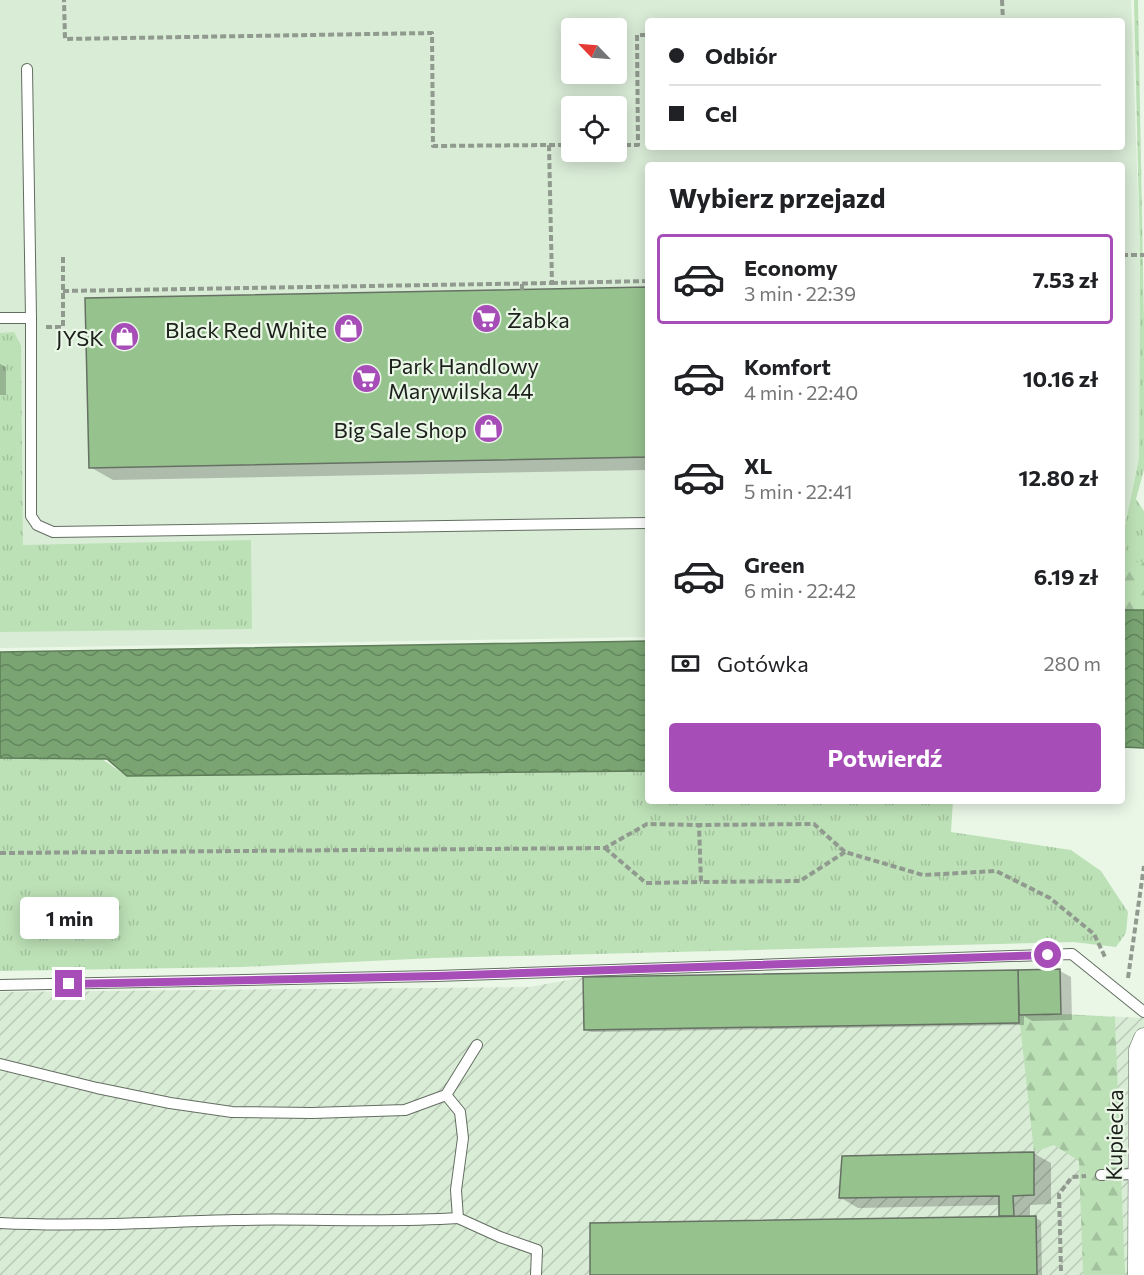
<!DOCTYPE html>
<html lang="pl">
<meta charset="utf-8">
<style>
:root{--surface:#fff;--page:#f2f2f2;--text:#202124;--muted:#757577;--line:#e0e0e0;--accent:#a74db8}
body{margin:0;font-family:Commissioner,sans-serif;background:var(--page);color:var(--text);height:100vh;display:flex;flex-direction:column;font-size:22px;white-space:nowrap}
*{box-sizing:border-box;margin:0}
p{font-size:20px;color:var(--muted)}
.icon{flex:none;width:33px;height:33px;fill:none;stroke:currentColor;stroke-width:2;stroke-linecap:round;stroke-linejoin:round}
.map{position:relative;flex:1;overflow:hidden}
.drawer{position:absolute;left:645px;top:162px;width:480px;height:642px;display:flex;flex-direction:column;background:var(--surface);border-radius:6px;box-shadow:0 3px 15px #0003}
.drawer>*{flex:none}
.guide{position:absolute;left:645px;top:18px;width:480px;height:132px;border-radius:6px;box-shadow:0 3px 15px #0003;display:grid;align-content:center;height:132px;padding:0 24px;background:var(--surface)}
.needle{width:39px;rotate:295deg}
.tools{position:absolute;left:561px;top:18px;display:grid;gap:12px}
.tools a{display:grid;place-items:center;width:66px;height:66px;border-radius:6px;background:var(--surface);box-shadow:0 3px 15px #0003;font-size:30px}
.end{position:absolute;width:27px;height:27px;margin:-14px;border:8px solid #a74db8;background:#fff;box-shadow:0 0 0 3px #fff}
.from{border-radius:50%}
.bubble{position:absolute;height:42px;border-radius:6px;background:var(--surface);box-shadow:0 3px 15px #0003;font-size:20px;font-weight:700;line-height:42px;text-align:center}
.guide b{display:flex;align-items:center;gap:21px;height:57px;font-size:22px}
.guide b+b{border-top:2px solid var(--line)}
.guide i{width:15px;height:15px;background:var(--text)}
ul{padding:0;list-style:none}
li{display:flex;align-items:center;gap:18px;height:90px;margin:0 12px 9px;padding:0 12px;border:3px solid transparent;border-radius:6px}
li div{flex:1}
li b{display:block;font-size:22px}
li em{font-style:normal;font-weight:700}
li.on{border-color:var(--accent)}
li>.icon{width:54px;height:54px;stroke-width:1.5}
h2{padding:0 24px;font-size:27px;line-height:72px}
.pay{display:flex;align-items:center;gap:15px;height:66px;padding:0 24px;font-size:22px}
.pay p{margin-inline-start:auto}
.cta{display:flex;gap:12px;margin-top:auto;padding:12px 24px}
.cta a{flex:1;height:69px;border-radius:6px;background:var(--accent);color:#fff;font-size:24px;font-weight:700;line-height:69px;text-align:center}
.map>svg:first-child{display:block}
.built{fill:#d9ecd6;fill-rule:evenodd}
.industrial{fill:url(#industrial-furrows)}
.grass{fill:url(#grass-tufts)}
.forest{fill:url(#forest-firs)}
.water{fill:url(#water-waves);stroke:#5e7d58;stroke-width:1.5}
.shadow{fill:#0003}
.building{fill:#96c28e;stroke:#667164;stroke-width:1.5}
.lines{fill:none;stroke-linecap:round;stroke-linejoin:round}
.lane-casing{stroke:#636e61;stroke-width:12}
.street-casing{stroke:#636e61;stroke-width:21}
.path{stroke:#919a8f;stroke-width:4;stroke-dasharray:6 3;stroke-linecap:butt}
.lane{stroke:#fff;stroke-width:10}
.street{stroke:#fff;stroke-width:20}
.route{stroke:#a74db8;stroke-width:8}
.labels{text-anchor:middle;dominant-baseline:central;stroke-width:4.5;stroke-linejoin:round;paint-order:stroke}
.poi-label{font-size:22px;fill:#1b201a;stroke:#eaf7e7;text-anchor:end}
.street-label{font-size:22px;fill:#1b201a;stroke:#eaf7e7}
</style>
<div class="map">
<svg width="1144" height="1275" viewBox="0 0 1144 1275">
<defs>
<pattern id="industrial-furrows" width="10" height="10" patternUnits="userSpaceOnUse" patternTransform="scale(1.5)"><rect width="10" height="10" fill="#d9ecd6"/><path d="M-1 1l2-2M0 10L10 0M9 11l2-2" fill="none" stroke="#bacab7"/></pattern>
<pattern id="grass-tufts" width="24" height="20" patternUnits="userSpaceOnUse" patternTransform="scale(1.5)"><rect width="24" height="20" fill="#bde1b7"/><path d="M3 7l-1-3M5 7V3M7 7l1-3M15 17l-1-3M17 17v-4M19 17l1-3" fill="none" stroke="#a2c19d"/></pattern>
<pattern id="forest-firs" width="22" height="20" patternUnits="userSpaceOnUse" patternTransform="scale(1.5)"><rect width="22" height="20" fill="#bde1b7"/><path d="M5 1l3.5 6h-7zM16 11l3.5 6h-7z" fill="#a2c19d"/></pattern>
<pattern id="water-waves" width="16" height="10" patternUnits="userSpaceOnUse" patternTransform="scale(1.5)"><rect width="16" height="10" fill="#7aa573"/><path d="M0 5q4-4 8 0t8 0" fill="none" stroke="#63865e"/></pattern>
</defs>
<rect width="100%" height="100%" fill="#eaf7e7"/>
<path class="built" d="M0 0H1131L1140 255 1139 458 1122 540V165H648V637L0 648ZM648 21H1122V147H648ZM572 28H616V74H572ZM572 106H616V152H572Z"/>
<path class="industrial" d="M1060 969 1061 1014 1144 1018V1275H0V992L530 987 584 977Z"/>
<g class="grass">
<path d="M1134 0H1138L1144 322V470L1136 499 1144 511V562H1122V540L1139 458 1140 255Z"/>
<path d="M14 332 21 345 23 545 251 540 252 629 0 632V333Z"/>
<path d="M0 758 102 759 127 776 648 771V801H953L951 832 1071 850 1101 871 1128 912 1126 933 1116 947 1073 942 435 958 242 967 0 971Z"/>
</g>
<g class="forest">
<rect x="1122" y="562" width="22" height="48"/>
<path d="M1061 1014 1115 1017 1125 1275H1083L1079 1161 1054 1145 1034 1152 1019 1015Z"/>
</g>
<g class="water">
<path d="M1122 610H1144V748L1122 747Z"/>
<path d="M648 641V771L127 776 107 759 0 758V652Z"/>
</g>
<g class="shadow">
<path d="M648 289V470L113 480 90 467Z"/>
<path d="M0 364 6 367V395H0Z"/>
<path d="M1060 971 1071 977 1072 1020 1032 1021 1024 1016V1025L591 1032 586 1029 585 978Z"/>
<path d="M1033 1153 1051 1163V1204L1030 1205V1218H1036L1041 1221 1042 1275H592L1005 1218 1001 1216V1205L858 1208 841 1198Z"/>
</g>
<g class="building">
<path d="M648 287V457L89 468 85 298Z"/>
<path d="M1060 969 1061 1014 1019 1015 1018 970Z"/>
<path d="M1018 970 1019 1023 584 1030 583 977Z"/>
<path d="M1034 1152V1195L1013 1196 1014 1216H999V1196L839 1198 842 1156Z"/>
<path d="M1036 1216 1037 1275H590V1223Z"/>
</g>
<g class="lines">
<defs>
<g id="lane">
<path d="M0 318H31L27 69"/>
<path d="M31 318V516L37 525 53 532 648 523"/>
<path d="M0 985 436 976 1072 954 1144 1012"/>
<path d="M0 1064 97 1088 170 1103 232 1112 312 1113 405 1110 446 1095 477 1045"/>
<path d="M446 1095 460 1112 463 1138 456 1190 458 1218 500 1237 537 1250 536 1275"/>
<path d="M1101 1175 1138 1174"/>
<path d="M0 1223C78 1227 155 1222 233 1220 308 1218 383 1223 458 1218"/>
</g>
<path id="street" d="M1138 1275 1139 1050 1144 1038"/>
</defs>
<use href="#lane" class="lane-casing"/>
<use href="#street" class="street-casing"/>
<g class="path">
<path d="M1002 0 1003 21"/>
<path d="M549 145H572"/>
<path d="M616 145H638L637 35H648"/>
<path d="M1122 255H1144"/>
<path d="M552 283 648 281"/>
<path d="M522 290V284"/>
<path d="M63 291 552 283 549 145 433 146 432 33 65 39 64 0"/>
<path d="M46 327H63V256"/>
<path d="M605 848 646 883 701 882"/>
<path d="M845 852 800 881 701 882 699 825 814 824 845 852 923 875 996 871 1050 898 1094 934 1106 959"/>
<path d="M0 853 605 848 647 824 699 825"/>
<path d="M1128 978 1144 866"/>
<path d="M1061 1271 1059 1194 1072 1177 1086 1176"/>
</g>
<use href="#lane" class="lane"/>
<use href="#street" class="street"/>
</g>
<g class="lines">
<path class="route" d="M69 984 436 976 1048 955"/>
</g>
<defs>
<symbol id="supermarket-disc" viewBox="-11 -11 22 22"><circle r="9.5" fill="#a74db8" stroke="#eaf7e7"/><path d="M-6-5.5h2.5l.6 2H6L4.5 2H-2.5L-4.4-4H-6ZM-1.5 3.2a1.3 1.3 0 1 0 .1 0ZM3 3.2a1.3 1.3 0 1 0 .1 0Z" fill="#fff"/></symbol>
<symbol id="shop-disc" viewBox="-11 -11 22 22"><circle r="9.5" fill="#a74db8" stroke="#eaf7e7"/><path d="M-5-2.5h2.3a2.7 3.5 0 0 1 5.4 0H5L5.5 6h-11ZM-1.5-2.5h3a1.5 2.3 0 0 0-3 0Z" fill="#fff"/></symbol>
</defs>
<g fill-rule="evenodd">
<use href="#supermarket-disc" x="470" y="302" width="33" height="33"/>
<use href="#shop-disc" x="332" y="312" width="33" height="33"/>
<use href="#shop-disc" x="108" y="320" width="33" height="33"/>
<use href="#supermarket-disc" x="350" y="362" width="33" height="33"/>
<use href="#shop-disc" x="472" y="412" width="33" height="33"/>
</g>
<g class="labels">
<g class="poi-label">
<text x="507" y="319" text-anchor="start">Żabka</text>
<text x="327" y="329">Black Red White</text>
<text x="104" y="337">JYSK</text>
<text x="388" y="365" text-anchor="start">Park Handlowy<tspan x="388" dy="25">Marywilska 44</tspan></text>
<text x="467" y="429">Big Sale Shop</text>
</g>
<g class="street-label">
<text transform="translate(1114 1135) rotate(-89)">Kupiecka</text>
</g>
</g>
</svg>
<div class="tools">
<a><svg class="needle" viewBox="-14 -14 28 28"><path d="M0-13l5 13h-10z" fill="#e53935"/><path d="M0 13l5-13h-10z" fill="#757577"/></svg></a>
<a><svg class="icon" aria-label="locate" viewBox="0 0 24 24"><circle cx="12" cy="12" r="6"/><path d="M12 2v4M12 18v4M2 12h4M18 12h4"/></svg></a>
</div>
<i class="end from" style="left:1048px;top:955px"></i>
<i class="end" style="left:69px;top:984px"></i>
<div class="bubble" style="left:20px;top:897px;width:99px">1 min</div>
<div class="guide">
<b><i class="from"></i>Odbiór</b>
<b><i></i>Cel</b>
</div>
<section class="drawer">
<h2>Wybierz przejazd</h2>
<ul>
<li class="on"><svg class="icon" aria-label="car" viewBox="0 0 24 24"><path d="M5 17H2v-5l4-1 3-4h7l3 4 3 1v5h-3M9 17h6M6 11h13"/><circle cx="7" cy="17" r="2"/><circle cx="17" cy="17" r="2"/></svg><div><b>Economy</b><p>3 min · 22:39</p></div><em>7.53 zł</em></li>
<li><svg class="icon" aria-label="car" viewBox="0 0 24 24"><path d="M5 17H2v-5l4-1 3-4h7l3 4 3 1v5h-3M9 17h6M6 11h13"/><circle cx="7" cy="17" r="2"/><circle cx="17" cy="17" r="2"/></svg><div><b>Komfort</b><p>4 min · 22:40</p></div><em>10.16 zł</em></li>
<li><svg class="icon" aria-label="car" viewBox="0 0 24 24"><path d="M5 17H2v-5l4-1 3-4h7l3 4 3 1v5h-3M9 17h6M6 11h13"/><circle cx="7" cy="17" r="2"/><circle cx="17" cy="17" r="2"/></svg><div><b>XL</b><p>5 min · 22:41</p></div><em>12.80 zł</em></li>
<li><svg class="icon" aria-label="car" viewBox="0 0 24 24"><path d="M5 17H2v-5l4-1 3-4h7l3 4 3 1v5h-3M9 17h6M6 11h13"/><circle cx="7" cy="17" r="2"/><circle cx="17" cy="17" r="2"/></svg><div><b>Green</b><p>6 min · 22:42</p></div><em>6.19 zł</em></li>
</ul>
<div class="pay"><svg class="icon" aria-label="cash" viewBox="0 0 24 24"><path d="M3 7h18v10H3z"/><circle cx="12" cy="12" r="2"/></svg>Gotówka<p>280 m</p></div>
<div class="cta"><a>Potwierdź</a></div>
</section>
</div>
